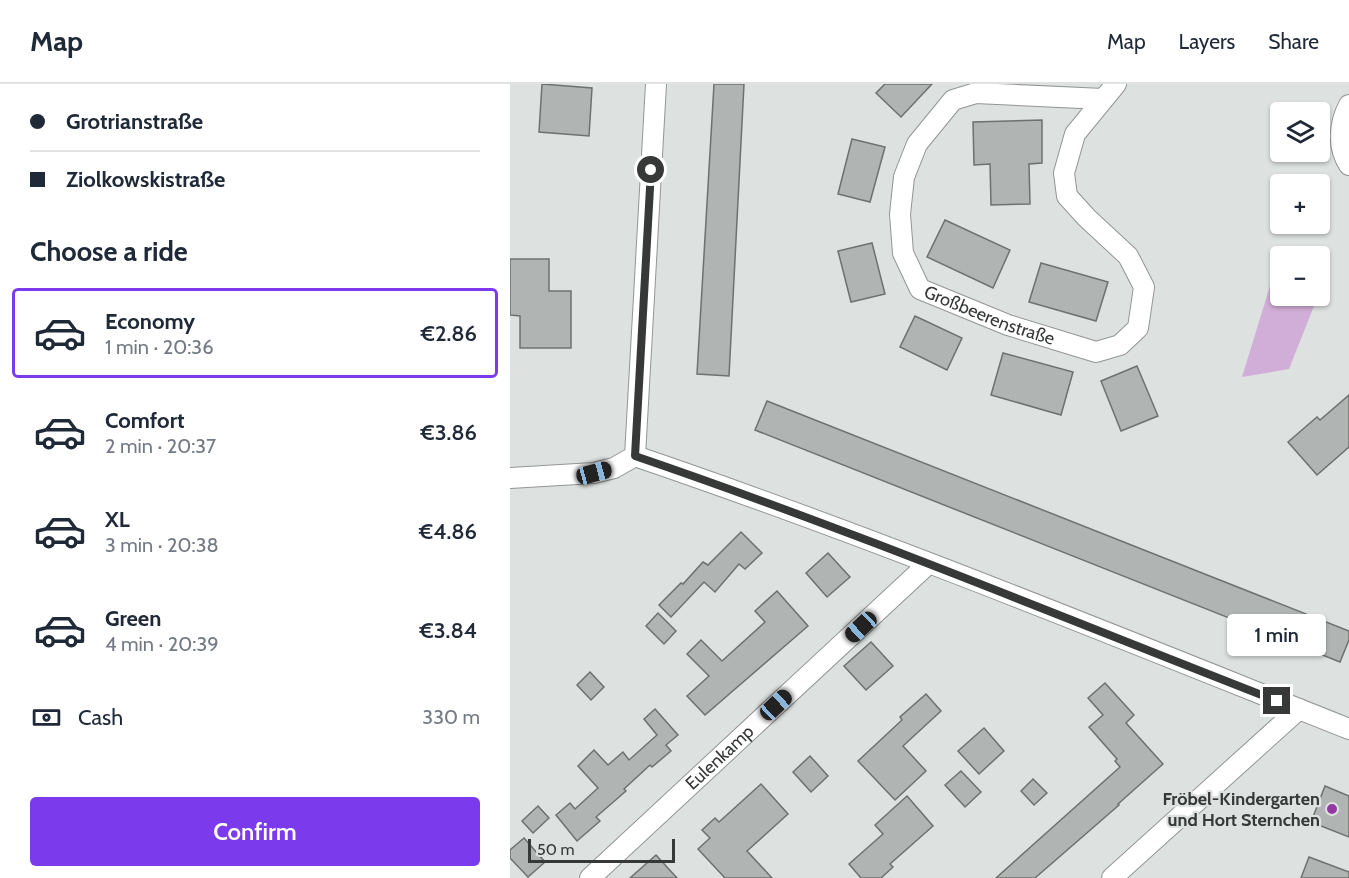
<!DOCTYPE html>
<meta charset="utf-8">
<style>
:root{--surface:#fff;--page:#f2f2f3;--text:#1f2937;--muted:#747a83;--line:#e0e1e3;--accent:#7c3aed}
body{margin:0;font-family:Cabin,sans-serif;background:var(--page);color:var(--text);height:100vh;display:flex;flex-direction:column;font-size:22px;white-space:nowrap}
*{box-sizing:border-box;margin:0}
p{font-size:20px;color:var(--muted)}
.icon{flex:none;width:33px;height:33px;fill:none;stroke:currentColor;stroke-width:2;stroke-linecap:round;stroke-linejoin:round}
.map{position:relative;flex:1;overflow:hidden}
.sheet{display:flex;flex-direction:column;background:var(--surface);width:510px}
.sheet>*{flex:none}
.guide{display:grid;align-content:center;height:132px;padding:0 30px;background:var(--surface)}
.controls{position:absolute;left:760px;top:18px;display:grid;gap:12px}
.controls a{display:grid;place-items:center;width:60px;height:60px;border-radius:6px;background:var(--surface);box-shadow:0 2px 4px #0004;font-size:30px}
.scale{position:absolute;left:18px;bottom:15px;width:147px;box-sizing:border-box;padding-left:6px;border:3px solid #373838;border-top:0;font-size:16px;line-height:21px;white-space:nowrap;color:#373838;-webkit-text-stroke:4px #dde2e0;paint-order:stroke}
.end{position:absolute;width:27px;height:27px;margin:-14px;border:8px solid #373838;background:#fff;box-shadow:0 0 0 3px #fff}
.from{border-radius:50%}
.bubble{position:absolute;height:42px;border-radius:6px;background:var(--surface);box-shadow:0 2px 4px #0004;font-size:20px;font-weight:600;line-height:42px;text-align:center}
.car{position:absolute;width:18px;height:36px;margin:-18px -9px;border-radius:8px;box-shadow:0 0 4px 2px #0007;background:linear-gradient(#222 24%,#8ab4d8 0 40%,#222 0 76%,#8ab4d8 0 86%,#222 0)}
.guide b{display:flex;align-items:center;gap:21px;height:57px;font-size:22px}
.guide b+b{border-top:2px solid var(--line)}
.guide i{width:15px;height:15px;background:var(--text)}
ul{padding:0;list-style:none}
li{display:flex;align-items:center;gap:18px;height:90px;margin:0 12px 9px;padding:0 18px;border:3px solid transparent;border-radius:6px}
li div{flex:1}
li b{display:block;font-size:22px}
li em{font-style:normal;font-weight:600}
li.active{border-color:var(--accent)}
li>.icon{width:54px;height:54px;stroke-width:1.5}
h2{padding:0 30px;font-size:27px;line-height:72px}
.pay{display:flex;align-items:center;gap:15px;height:66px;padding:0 30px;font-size:22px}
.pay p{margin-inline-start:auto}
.primary-button{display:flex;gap:12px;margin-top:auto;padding:12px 30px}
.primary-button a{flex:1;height:69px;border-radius:6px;background:var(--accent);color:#fff;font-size:24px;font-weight:600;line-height:69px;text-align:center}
header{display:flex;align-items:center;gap:36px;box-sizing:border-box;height:84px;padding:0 30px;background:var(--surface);border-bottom:2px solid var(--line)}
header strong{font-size:28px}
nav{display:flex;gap:33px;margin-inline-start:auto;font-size:21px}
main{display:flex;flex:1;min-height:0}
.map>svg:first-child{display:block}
.green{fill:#d1aed7}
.building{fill:#b0b4b2;stroke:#6d716f;stroke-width:1.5}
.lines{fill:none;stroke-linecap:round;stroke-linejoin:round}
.street-casing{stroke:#929594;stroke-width:22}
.street{stroke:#fff;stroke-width:20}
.route{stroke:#373838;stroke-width:8}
.poi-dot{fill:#9338a2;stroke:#dde2e0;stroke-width:2}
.labels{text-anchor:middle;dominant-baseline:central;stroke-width:4.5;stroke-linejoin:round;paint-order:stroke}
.street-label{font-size:18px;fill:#373838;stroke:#dde2e0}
.poi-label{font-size:18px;font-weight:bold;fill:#373838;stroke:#dde2e0;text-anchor:end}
</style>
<header>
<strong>Map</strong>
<nav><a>Map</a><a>Layers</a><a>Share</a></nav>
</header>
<main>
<section class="sheet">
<div class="guide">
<b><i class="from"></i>Grotrianstraße</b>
<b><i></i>Ziolkowskistraße</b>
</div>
<h2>Choose a ride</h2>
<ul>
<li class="active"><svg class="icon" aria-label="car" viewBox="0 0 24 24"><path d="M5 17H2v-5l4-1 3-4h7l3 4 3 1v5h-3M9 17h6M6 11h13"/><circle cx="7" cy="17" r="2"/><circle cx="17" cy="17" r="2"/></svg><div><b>Economy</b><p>1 min · 20:36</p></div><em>€2.86</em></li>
<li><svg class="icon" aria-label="car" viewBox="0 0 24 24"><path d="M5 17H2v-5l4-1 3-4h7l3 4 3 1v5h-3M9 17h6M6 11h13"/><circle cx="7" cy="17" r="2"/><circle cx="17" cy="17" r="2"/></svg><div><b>Comfort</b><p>2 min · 20:37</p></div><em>€3.86</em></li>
<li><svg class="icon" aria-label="car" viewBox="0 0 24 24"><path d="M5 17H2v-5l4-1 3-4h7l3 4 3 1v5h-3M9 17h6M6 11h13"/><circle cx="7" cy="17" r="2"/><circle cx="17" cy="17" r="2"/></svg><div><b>XL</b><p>3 min · 20:38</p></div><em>€4.86</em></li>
<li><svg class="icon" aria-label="car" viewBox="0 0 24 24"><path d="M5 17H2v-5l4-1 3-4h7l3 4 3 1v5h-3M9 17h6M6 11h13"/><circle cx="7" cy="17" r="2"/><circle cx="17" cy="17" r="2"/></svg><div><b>Green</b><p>4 min · 20:39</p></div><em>€3.84</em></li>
</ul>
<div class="pay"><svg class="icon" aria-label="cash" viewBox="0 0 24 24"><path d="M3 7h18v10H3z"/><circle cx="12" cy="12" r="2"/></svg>Cash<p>330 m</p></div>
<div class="primary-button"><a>Confirm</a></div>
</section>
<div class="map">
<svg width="839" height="794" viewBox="0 0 839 794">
<rect width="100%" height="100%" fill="#dde2e0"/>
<path class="green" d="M760 202 771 205V212H790L806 217 779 285 732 293Z"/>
<g class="building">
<path d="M32 0 82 4 79 52 29 48Z"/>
<path d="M204 0H234L219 292 187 290Z"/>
<path d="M375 0H422L391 33 366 9Z"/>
<path d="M532 36V79L519 80 520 120 481 121 480 80 464 81 463 38Z"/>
<path d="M342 55 375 63 360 118 328 110Z"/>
<path d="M435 136 500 166 483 204 417 173Z"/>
<path d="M362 159 375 210 341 218 328 167Z"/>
<path d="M0 175H39V207H61V264H10V232L0 231Z"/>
<path d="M531 179 598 198 586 237 519 218Z"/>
<path d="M405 232 452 254 437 286 390 263Z"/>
<path d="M493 269 563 288 551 331 481 311Z"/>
<path d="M627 282 648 332 611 347 591 297Z"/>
<path d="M839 311V363L807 391 778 358 807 333 810 336Z"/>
<path d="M257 317 839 547V556L830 578 245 346Z"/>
<path d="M231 448 252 469 235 485 229 480 205 508 194 498 161 533 149 521 171 499 173 500 193 478 198 481Z"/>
<path d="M318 469 340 493 317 513 296 489Z"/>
<path d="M267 507 298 542 195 631 177 612 199 592 177 570 191 556 212 577 255 538 245 527Z"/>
<path d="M148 529 166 547 154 560 136 542Z"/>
<path d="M361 558 383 582 356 606 334 582Z"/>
<path d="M80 588 94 603 81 616 67 601Z"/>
<path d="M595 599 624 631 616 639 653 680 608 720 609 721 525 794H486L610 683 605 677 607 675 579 643 593 631 578 614Z"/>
<path d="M416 610 431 627 393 662 416 687 385 716 348 677 392 636 390 633Z"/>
<path d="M145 625 168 651 156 661 161 667 142 683 140 681 114 705 116 707 86 733 90 737 67 757 46 731 60 719 65 725 88 704 68 682 84 666 98 681 113 668 119 676 147 651 134 635Z"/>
<path d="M474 644 494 667 469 690 448 667Z"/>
<path d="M300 672 318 692 301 708 283 688Z"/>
<path d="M451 687 471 708 455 723 435 701Z"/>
<path d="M523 695 537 709 524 721 511 707Z"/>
<path d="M251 700 278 730 237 767 262 794H215L188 765 200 754 192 746 205 734 209 738Z"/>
<path d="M815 702 839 712V753L801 738Z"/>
<path d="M397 712 423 742 380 780 383 783 371 794H351L339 780 373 750 365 741Z"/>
<path d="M28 722 39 734 23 749 12 737Z"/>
<path d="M14 754 35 778 18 793 0 774V766Z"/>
<path d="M146 771 167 794H120Z"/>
<path d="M799 773 839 788V794H791Z"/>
</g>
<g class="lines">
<defs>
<g id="street">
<path id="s1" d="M593 15 466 9 443 16 407 60 394 93 390 130 393 169 410 205 498 241 586 268 610 261 628 244 634 203 618 172 577 134 557 112 554 89 565 50 606 0"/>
<path d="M839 21C829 40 827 62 839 81"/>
<path d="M125 372 146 0"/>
<path d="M0 394 84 389 104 384 125 372C366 454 603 551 839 645"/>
<path id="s2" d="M80 794 418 480"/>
<path d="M602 794 789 625"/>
</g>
</defs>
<use href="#street" class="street-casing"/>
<use href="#street" class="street"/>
</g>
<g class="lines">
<path class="route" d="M141 86 125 372C342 446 554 534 767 617"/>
</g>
<circle class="poi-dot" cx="822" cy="725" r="6"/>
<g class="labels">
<g class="street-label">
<text stroke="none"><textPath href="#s1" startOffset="434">Großbeerenstraße</textPath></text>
<text stroke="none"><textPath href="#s2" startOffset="177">Eulenkamp</textPath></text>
</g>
<g class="poi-label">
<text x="810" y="715">Fröbel-Kindergarten<tspan x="810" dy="21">und Hort Sternchen</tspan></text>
</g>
</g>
</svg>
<div class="controls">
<a><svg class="icon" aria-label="layers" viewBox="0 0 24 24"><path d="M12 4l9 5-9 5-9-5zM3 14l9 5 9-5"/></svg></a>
<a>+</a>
<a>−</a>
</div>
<div class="scale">50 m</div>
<i class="end from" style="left:141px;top:86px"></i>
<i class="end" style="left:767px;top:617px"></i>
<div class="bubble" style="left:717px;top:530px;width:99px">1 min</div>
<i class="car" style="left:84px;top:389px;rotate:75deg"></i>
<i class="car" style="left:351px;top:543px;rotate:227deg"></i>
<i class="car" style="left:266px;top:621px;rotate:47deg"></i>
</div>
</main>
